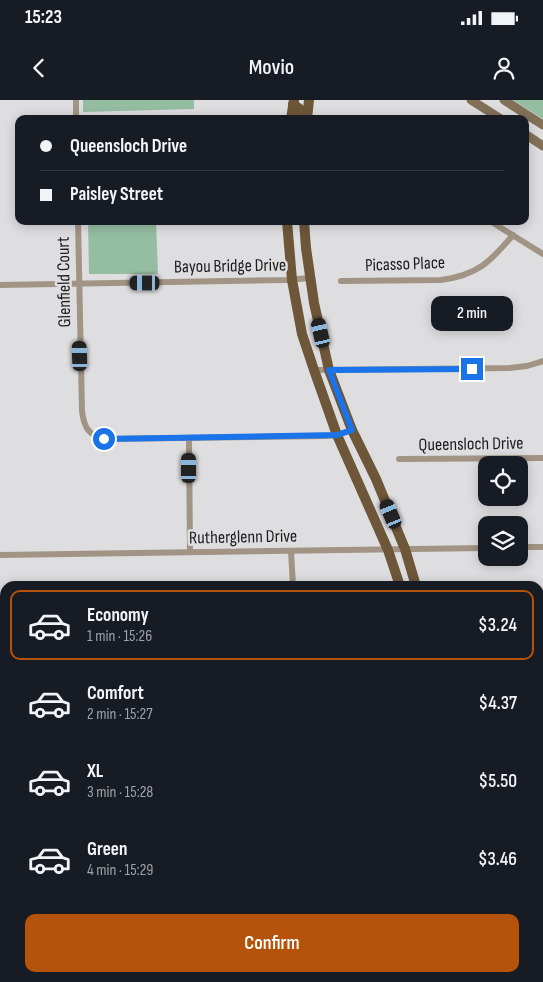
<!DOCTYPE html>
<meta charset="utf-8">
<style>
:root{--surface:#171b24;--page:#242831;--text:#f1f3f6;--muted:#9ea1a6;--line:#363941;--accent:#b45309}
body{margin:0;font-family:"Sofia Sans Condensed",sans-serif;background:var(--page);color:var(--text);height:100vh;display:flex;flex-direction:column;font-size:19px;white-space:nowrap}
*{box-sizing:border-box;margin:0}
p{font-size:16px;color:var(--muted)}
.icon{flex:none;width:28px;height:28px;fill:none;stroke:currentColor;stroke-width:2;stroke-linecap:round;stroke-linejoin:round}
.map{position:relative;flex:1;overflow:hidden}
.sheet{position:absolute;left:0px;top:481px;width:544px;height:401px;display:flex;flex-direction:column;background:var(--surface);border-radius:15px 15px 0 0;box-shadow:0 2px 12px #0003}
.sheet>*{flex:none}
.banner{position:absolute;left:15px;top:15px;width:514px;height:110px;border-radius:10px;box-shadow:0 2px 12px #0003;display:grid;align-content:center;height:110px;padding:0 25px;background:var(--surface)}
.fabs{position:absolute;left:478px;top:356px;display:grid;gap:10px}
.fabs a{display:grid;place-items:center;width:50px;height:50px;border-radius:10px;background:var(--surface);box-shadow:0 2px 12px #0003;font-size:25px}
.end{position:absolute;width:22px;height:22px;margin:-11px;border:6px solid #1a73e8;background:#fff;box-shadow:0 0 0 2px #fff}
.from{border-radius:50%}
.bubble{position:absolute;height:35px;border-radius:10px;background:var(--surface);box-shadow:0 2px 12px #0003;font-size:16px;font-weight:600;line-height:35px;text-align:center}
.car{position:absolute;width:15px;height:30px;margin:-15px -8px;border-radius:6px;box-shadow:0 0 4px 1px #0007;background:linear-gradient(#222 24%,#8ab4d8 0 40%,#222 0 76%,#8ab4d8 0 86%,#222 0)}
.banner b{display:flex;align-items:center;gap:18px;height:48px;font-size:19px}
.banner b+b{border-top:1px solid var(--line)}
.banner i{width:12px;height:12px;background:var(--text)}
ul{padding:9px 0 0;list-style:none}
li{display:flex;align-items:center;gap:15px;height:70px;margin:0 10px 8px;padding:0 15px;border:2px solid transparent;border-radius:10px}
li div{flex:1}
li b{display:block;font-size:19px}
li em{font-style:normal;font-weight:600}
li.on{border-color:var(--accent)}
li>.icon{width:45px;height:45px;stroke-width:1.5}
.primary-button{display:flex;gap:10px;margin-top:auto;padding:10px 25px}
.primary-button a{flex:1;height:58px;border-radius:10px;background:var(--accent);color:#fff;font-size:20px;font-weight:600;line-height:58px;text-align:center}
.status{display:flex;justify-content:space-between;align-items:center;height:35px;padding:0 25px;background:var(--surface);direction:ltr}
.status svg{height:14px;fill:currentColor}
header{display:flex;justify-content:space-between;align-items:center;height:65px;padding:0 25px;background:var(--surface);font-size:22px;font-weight:600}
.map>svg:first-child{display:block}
.green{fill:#94bda2}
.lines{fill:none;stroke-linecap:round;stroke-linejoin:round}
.street{stroke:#a19484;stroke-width:6}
.secondary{stroke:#837058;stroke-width:9}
.primary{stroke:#6e5639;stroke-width:10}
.route{stroke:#1a73e8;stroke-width:6}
.labels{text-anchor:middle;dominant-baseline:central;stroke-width:5;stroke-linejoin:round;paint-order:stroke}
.street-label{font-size:18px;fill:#1c1c1d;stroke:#dedee1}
</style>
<div class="status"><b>15:23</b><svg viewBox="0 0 49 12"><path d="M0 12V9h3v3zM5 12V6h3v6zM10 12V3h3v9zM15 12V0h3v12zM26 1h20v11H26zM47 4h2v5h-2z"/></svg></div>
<header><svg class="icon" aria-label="back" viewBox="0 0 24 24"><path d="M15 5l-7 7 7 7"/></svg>Movio<svg class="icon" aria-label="person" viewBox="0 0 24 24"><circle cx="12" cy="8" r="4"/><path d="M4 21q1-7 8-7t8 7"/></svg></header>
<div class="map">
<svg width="543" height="882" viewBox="0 0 543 882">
<rect width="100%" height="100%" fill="#dedee1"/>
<g class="green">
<path d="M83 0H194V9L83 12Z"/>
<path d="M513 0H543V19Z"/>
<path d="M156 121 158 174H89L88 122Z"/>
</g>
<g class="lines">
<g class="street">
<path d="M76 0V19"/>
<path d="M78 121 82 311C84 327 88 335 104 339L326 336 337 335 352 330"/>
<path d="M490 121 543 154"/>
<path d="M341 181 441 180C478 175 490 162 513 135"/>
<path d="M0 185 287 180 310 178"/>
<path d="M314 270 509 268 527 266 543 261"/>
<path d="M189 338 190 452"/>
<path d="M399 359 543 358"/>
<path d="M519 447H543"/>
<path d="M291 451 293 486"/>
<path d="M0 455 486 448"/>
<path d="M539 536H543"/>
<path d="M0 545 5 544"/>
<path d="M539 628H543"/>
<path d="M0 635H5"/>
<path d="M539 717H543"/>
<path d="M0 724H5"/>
<path d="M539 807H543"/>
<path d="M0 814H5"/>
<path d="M53 878V882"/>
</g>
<g class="secondary">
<path d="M471 0 501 19"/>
<path d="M504 0 543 25"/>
<path d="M525 34 543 46"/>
</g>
<g class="primary">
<path d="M293 4 301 10V19"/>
<path d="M291 19 294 0"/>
<path d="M307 19 309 0"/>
<path d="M287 121 292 180 302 234 314 270 337 335 388 450 400 486"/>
<path d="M304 121 306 148 314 203 329 270 352 330 376 379 405 449 416 486"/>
<path d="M428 878 429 882"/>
<path d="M444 878V882"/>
</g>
</g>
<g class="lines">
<path class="route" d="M104 339 337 335 352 330 329 270 472 269"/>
</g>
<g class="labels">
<g class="street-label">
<text transform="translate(405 164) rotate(-2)">Picasso Place</text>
<text transform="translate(230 166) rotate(-1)">Bayou Bridge Drive</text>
<text transform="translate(64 182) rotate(-91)">Glenfield Court</text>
<text transform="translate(471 344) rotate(-1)">Queensloch Drive</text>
<text transform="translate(243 437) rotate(-1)">Rutherglenn Drive</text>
</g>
</g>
</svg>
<div class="fabs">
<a><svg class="icon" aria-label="locate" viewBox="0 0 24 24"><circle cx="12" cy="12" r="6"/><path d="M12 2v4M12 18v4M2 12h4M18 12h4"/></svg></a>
<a><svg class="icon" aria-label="layers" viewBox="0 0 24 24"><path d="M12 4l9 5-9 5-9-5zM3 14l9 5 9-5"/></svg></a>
</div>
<i class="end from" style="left:104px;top:339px"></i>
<i class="end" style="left:472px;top:269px"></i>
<div class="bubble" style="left:431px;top:196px;width:82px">2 min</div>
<i class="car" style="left:145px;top:183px;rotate:270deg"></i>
<i class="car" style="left:321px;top:233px;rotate:347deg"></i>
<i class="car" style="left:80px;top:256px;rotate:358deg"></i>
<i class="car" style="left:189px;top:368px;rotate:0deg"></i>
<i class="car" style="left:391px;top:414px;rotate:337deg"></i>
<div class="banner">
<b><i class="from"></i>Queensloch Drive</b>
<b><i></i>Paisley Street</b>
</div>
<section class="sheet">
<ul>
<li class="on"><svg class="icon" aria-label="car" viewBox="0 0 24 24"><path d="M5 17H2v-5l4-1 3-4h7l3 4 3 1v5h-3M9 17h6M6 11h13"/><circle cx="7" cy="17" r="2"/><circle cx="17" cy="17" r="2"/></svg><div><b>Economy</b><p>1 min · 15:26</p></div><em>$3.24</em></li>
<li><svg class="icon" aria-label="car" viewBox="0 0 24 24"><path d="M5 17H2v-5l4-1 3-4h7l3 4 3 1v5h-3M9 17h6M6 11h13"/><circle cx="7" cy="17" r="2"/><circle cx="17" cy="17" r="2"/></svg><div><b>Comfort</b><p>2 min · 15:27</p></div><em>$4.37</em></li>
<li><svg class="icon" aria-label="car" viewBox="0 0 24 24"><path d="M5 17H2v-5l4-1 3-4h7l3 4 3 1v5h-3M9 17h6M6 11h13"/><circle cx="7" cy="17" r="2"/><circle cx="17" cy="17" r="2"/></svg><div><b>XL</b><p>3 min · 15:28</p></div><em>$5.50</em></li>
<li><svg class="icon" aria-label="car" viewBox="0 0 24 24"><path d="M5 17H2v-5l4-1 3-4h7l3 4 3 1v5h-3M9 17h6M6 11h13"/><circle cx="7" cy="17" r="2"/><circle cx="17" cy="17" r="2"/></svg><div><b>Green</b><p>4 min · 15:29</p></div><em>$3.46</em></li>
</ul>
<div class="primary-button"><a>Confirm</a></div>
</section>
</div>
